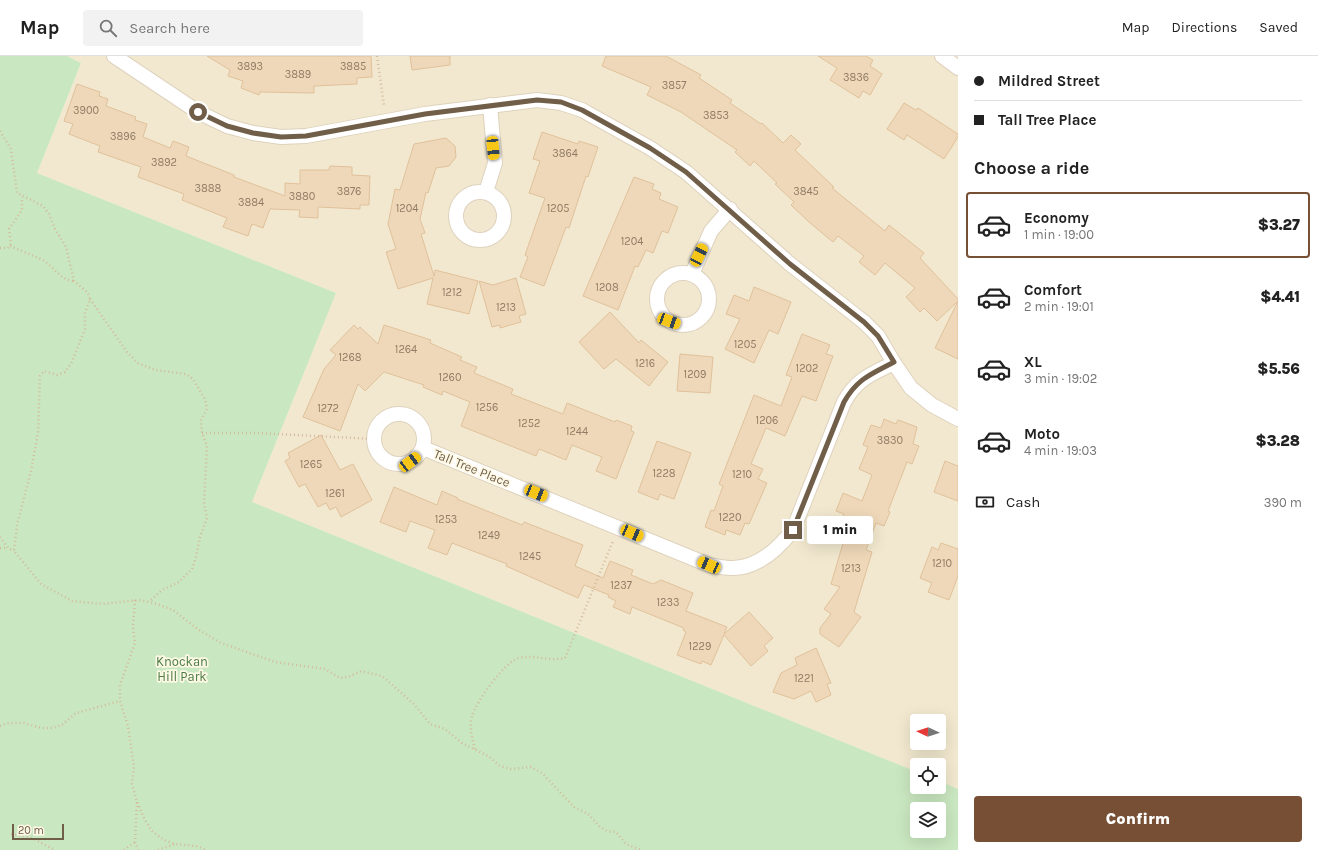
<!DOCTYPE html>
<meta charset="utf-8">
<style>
:root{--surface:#fff;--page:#f2f2f2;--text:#222;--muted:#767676;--line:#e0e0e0;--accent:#774f34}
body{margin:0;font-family:Karla,sans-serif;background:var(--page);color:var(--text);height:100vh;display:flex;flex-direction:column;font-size:15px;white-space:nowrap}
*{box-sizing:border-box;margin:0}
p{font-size:13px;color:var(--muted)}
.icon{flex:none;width:22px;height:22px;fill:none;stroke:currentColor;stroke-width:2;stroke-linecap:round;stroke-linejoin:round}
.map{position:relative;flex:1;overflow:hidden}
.drawer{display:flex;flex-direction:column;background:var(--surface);width:360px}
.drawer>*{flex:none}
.top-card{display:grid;align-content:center;height:88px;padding:0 16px;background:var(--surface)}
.needle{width:26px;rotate:273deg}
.fabs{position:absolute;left:910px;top:658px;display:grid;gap:8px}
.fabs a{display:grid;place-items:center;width:36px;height:36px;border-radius:4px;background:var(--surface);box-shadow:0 4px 16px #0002;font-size:20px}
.scale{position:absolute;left:12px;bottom:10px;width:52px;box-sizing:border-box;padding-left:4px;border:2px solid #705e49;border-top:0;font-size:11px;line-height:14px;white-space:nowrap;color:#705e49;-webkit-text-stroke:3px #fef9e6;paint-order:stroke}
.end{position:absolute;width:18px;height:18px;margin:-9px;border:5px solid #705e49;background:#fff;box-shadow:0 0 0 2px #fff}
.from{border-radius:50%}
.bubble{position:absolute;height:28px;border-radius:4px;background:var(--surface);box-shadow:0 4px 16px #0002;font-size:13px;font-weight:800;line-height:28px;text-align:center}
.car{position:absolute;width:12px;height:24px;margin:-12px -6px;border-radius:5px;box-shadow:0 0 3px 1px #0007;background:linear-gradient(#f5c518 24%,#345 0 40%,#f5c518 0 76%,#345 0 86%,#f5c518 0)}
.top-card b{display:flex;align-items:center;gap:14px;height:38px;font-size:15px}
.top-card b+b{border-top:1px solid var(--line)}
.top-card i{width:10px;height:10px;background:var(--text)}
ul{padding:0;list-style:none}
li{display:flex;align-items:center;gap:12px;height:66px;margin:0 8px 6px;padding:0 8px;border:2px solid transparent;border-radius:4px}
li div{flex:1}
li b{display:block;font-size:15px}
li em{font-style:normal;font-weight:800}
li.current{border-color:var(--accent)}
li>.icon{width:36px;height:36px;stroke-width:1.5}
h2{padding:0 16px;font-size:18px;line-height:48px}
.pay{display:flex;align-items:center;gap:10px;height:44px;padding:0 16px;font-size:15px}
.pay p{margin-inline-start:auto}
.primary-button{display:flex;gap:8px;margin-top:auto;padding:8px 16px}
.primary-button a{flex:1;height:46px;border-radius:4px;background:var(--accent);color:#fff;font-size:16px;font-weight:800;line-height:46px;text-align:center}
header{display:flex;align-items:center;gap:24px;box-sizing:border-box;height:56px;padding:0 20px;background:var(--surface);border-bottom:1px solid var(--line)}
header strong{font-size:19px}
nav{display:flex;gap:22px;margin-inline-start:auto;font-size:14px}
.search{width:280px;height:36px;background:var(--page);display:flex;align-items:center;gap:10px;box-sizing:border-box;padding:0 14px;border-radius:4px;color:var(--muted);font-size:15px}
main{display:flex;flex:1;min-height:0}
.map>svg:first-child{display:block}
.residential{fill:#f2e8cf;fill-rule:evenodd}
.green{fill:#c9e7c0;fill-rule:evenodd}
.building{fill:#efd8b9;stroke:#e0c19a}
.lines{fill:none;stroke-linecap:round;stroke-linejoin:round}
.street-casing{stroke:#ded2bd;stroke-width:16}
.path{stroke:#d3bb9d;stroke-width:2.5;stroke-dasharray:1 3;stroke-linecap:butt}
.street{stroke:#fff;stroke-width:14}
.route{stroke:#705e49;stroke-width:5}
.labels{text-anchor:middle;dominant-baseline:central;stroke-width:3.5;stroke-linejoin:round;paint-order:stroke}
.number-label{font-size:11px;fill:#907c65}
.street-label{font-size:13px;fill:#705e49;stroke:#fef9e6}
.park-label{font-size:13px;fill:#4b7b44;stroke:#fef9e6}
</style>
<header>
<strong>Map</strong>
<div class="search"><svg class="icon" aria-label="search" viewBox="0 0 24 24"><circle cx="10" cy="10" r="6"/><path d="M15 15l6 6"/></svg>Search here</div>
<nav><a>Map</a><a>Directions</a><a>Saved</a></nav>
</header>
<main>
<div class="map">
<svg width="958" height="794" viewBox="0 0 958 794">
<rect width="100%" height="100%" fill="#fbf5e0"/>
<path class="residential" d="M67 0H958V733L939 725V709H917V716L252 446 336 237 37 117 81 7ZM917 665H939V687H917Z"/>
<path class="green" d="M0 0H67L81 7 37 117 336 237 252 446 917 716V731H939V725L958 733V794H0ZM917 753H939V775H917Z"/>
<g class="building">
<path d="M207 0H371L372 21 357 22V28L314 30V37L260 36 259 39 241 32 243 25 228 20 230 14Z"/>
<path d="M410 0H450V9L412 14Z"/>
<path d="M606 0H666L701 19 699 22 732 44 730 47 761 68 762 67 783 87 791 79 801 88 795 94 834 131 832 132 885 175 889 169 924 197 920 202 958 243V303L935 292 958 245 937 265 924 252 920 256 906 241 915 232 885 207 875 219 859 206 864 200 838 180 833 186 809 166 791 149 794 146 775 128 777 127 754 105 750 110 735 96 737 94 681 56 647 39 651 31 602 10Z"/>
<path d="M818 0H866L873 4 870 10 882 18 870 39 863 35 859 42 830 24 837 12Z"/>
<path d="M77 28 100 36 99 40 108 43 106 50 136 61 135 64 147 68 143 81 170 92 173 85 189 91 186 100 234 119V121L285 140V127L300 128V114H329L330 110 352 111V119L370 120 369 149H360V153L318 151V162L299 161 300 154 270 153 263 172 252 168 248 180 223 171 227 162 182 144 184 138 138 121 141 111 98 96 100 90 69 78 73 68 64 65Z"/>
<path d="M904 47 916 54 918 52 958 78V81L944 103 907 79 904 84 887 73Z"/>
<path d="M542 76 578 88 579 85 598 91 588 121 586 120 569 172 566 171 544 230 520 221 528 201 525 199 545 142 529 137 540 105 533 103Z"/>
<path d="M446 82 455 90 456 101 449 110 436 112 428 137 426 136 420 163 425 177 421 178 434 220 435 214 478 225 469 258 427 248 433 222 398 233 386 196 396 193 388 168 395 133 400 134 414 88Z"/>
<path d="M634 121 654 128 652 133 661 137 659 143 678 151 668 177 662 175 653 197 646 194 638 211 635 210 618 254 583 240Z"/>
<path d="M516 222 526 258 519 260 521 266 500 272V269L492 271 479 225 493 229Z"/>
<path d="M754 231 791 246 778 278 769 274 754 307 725 293 740 263 726 258 734 239 749 245Z"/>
<path d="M610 256 639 287 641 284 668 306 649 330 616 303 604 313 579 286Z"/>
<path d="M354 269 358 273 360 271 378 288 384 269 431 284 430 287 462 301 460 304 477 311 474 317 513 333 511 338 563 358 567 347 615 366 616 364 632 370 631 375 634 376 616 423 596 415 602 401 572 389 566 404 539 393 536 400 461 370 470 346 443 335 442 339 423 331 424 329 384 316 365 335 358 328 340 375 303 361 324 313 336 299 330 294Z"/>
<path d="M802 278 830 289 826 298 833 300 816 345 802 340 785 380 766 372 751 408 763 413 758 423 767 427 749 468 745 467 740 479 726 474 725 479 705 471 711 454 714 455 723 430 719 428 754 339 781 350 792 321 786 319Z"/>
<path d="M680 298 713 301 710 337 677 335Z"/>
<path d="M884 363 896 368 898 364 917 371 913 388 919 390 912 408 907 406 888 455 890 456 884 470 876 467 866 494 872 496 854 556 861 561 839 591 820 578V572L831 558 824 553 840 531 831 528 844 484 835 480 844 458 836 455 843 437 862 445 872 419 859 413 868 391 863 389 871 369 881 372Z"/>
<path d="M321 379 340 414 353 408 372 444 341 461 336 451 330 454 326 447 318 451 305 428 299 431 285 405 290 402 288 397Z"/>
<path d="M657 385 691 397 674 443 660 438 658 444 638 436Z"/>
<path d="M945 405 958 410V445L934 436Z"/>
<path d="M394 431 437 449 442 435 458 442 457 443 522 469 524 466 583 489 575 510 603 522 610 505 633 514 631 519 653 528 661 524 693 537 686 555 727 571 724 578 749 556 773 582 764 590 768 595 751 610 724 579 711 609 702 605 701 608 677 599 686 576 683 574 684 572 632 551 630 558 613 551 616 545 608 541 609 539 584 529 578 542 506 510 507 508 452 487 447 499 428 492 435 474 410 465 406 476 380 466Z"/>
<path d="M941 487 958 493V520L949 544 928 536 932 527 920 522 932 491 938 494Z"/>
<path d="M816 592 831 627 827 628 831 639 816 646 811 635 794 643 773 636 781 617 797 609 795 602Z"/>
</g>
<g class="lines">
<defs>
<g id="street">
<path d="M114 0 198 56 227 70 253 77 281 81 306 80 425 58 537 44 561 47 582 54 650 92 686 116 790 208 864 266 878 280 894 307 911 332 932 349 958 363"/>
<path d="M942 0 958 12"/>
<circle cx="480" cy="160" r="24"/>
<path d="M486 136 495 107 490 49"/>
<circle cx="683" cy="243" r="26"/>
<path d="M692 218 711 175 730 153"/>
<circle cx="399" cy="383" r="25"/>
<path d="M423 392 709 509C716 510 723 512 731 512 757 513 778 493 793 474L844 346C857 323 871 318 894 307"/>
</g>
</defs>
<use href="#street" class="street-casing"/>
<g class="path">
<path d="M377 0 384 50"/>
<path d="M0 75 11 93 17 137 43 150 49 158 55 173 66 191 74 225 88 237 90 243 85 257V273L72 306 65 316 57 319 44 315 40 320 38 377 31 415 17 469 14 495 41 528 72 545 102 548 139 544 154 547 173 554 199 574 221 587 275 606 325 613 340 622 348 621 361 615 382 620 414 648 430 668 445 673 462 687 488 700 500 710 511 713 531 711 542 717 574 751 588 758 600 771 607 775 616 776 626 788 641 794"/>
<path d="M10 190C21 195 32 199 43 204 54 211 60 224 74 225"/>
<path d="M0 192H8L11 188 9 173 22 154V141"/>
<path d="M90 243 127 296 138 307 155 314 186 318 193 323 205 343 207 353 201 364 202 377 207 390 204 448 207 462 200 481 196 501 192 513 179 526 162 534 149 546"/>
<path d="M202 377H258L374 383"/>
<path d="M0 481 8 492 14 495"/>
<path d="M0 492H8"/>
<path d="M135 544 133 571 135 587 120 629V645L128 670 134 711 132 728 137 746 145 764 152 775 164 784 175 788 196 790 206 794"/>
<path d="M0 670 9 667H24L41 672H53L62 669 76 657 120 645"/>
<path d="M475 693C472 682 469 671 472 660 476 646 505 605 519 602 534 598 548 606 565 602L613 485"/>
<path d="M137 746 135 786 138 794"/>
<path d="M11 778 32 782 55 794"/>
<path d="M124 794 135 786"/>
<path d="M158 794 175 788"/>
</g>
<use href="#street" class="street"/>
</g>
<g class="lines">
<path class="route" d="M198 56 227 70 253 77 281 81 306 80 425 58 537 44 561 46 582 54 650 92 686 116 790 208 864 266 878 280 894 306C871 318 857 323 844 346L793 474"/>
</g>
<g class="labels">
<g class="number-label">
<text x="250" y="10">3893</text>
<text x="353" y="10">3885</text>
<text x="298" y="18">3889</text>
<text x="856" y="21">3836</text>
<text x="674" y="29">3857</text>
<text x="86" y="54">3900</text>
<text x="716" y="59">3853</text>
<text x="123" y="80">3896</text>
<text x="565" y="97">3864</text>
<text x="164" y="106">3892</text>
<text x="208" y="132">3888</text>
<text x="349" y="135">3876</text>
<text x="806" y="135">3845</text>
<text x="302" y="140">3880</text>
<text x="251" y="146">3884</text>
<text x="407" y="152">1204</text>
<text x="558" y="152">1205</text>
<text x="632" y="185">1204</text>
<text x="607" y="231">1208</text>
<text x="452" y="236">1212</text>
<text x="506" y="251">1213</text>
<text x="745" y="288">1205</text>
<text x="406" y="293">1264</text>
<text x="350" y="301">1268</text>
<text x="645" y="307">1216</text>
<text x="807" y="312">1202</text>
<text x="695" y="318">1209</text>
<text x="450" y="321">1260</text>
<text x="487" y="351">1256</text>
<text x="328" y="352">1272</text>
<text x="767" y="364">1206</text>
<text x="529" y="367">1252</text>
<text x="577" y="375">1244</text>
<text x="890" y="384">3830</text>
<text x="311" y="408">1265</text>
<text x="664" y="417">1228</text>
<text x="742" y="418">1210</text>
<text x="335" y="437">1261</text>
<text x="730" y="461">1220</text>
<text x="446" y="463">1253</text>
<text x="489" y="479">1249</text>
<text x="530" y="500">1245</text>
<text x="942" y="507">1210</text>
<text x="851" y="512">1213</text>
<text x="621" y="529">1237</text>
<text x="668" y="546">1233</text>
<text x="700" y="590">1229</text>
<text x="804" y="622">1221</text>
</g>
<g class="street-label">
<text transform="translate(472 412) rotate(22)">Tall Tree Place</text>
</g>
<g class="park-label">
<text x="182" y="605">Knockan<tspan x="182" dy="15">Hill Park</tspan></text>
</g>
</g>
</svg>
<div class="fabs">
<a><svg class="needle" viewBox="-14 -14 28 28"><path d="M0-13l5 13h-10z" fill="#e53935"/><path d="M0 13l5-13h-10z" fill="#767676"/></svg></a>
<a><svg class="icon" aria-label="locate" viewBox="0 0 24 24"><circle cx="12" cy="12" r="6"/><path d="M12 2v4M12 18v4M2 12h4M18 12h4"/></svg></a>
<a><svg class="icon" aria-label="layers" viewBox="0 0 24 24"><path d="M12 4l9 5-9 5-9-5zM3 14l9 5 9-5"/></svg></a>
</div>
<div class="scale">20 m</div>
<i class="end from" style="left:198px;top:56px"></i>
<i class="end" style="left:793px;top:474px"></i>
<div class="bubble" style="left:807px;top:460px;width:66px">1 min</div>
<i class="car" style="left:493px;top:92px;rotate:175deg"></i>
<i class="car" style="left:699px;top:199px;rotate:26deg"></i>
<i class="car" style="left:669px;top:265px;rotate:110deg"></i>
<i class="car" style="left:410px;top:406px;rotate:53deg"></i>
<i class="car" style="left:536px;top:437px;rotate:112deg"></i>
<i class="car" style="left:632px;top:477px;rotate:113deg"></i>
<i class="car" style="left:709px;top:509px;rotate:293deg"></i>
</div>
<section class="drawer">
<div class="top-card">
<b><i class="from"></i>Mildred Street</b>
<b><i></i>Tall Tree Place</b>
</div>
<h2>Choose a ride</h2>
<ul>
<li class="current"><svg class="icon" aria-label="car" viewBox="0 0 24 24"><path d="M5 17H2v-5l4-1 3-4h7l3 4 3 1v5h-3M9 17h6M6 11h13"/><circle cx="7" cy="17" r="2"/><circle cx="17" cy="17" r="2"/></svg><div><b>Economy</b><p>1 min · 19:00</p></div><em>$3.27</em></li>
<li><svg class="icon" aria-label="car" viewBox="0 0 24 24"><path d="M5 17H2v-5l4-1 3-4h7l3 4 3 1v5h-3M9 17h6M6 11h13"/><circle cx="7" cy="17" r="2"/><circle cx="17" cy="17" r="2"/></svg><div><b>Comfort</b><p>2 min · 19:01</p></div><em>$4.41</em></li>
<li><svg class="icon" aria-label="car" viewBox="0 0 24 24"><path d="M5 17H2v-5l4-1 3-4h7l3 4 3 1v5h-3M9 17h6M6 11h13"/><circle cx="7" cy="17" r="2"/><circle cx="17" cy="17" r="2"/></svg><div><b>XL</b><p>3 min · 19:02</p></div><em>$5.56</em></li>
<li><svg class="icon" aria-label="car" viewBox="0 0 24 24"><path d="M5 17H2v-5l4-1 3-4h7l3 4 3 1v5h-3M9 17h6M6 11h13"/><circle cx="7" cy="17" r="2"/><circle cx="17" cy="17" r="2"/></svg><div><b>Moto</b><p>4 min · 19:03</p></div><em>$3.28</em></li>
</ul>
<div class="pay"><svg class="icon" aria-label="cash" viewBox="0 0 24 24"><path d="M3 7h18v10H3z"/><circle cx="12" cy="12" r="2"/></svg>Cash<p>390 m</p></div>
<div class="primary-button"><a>Confirm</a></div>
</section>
</main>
